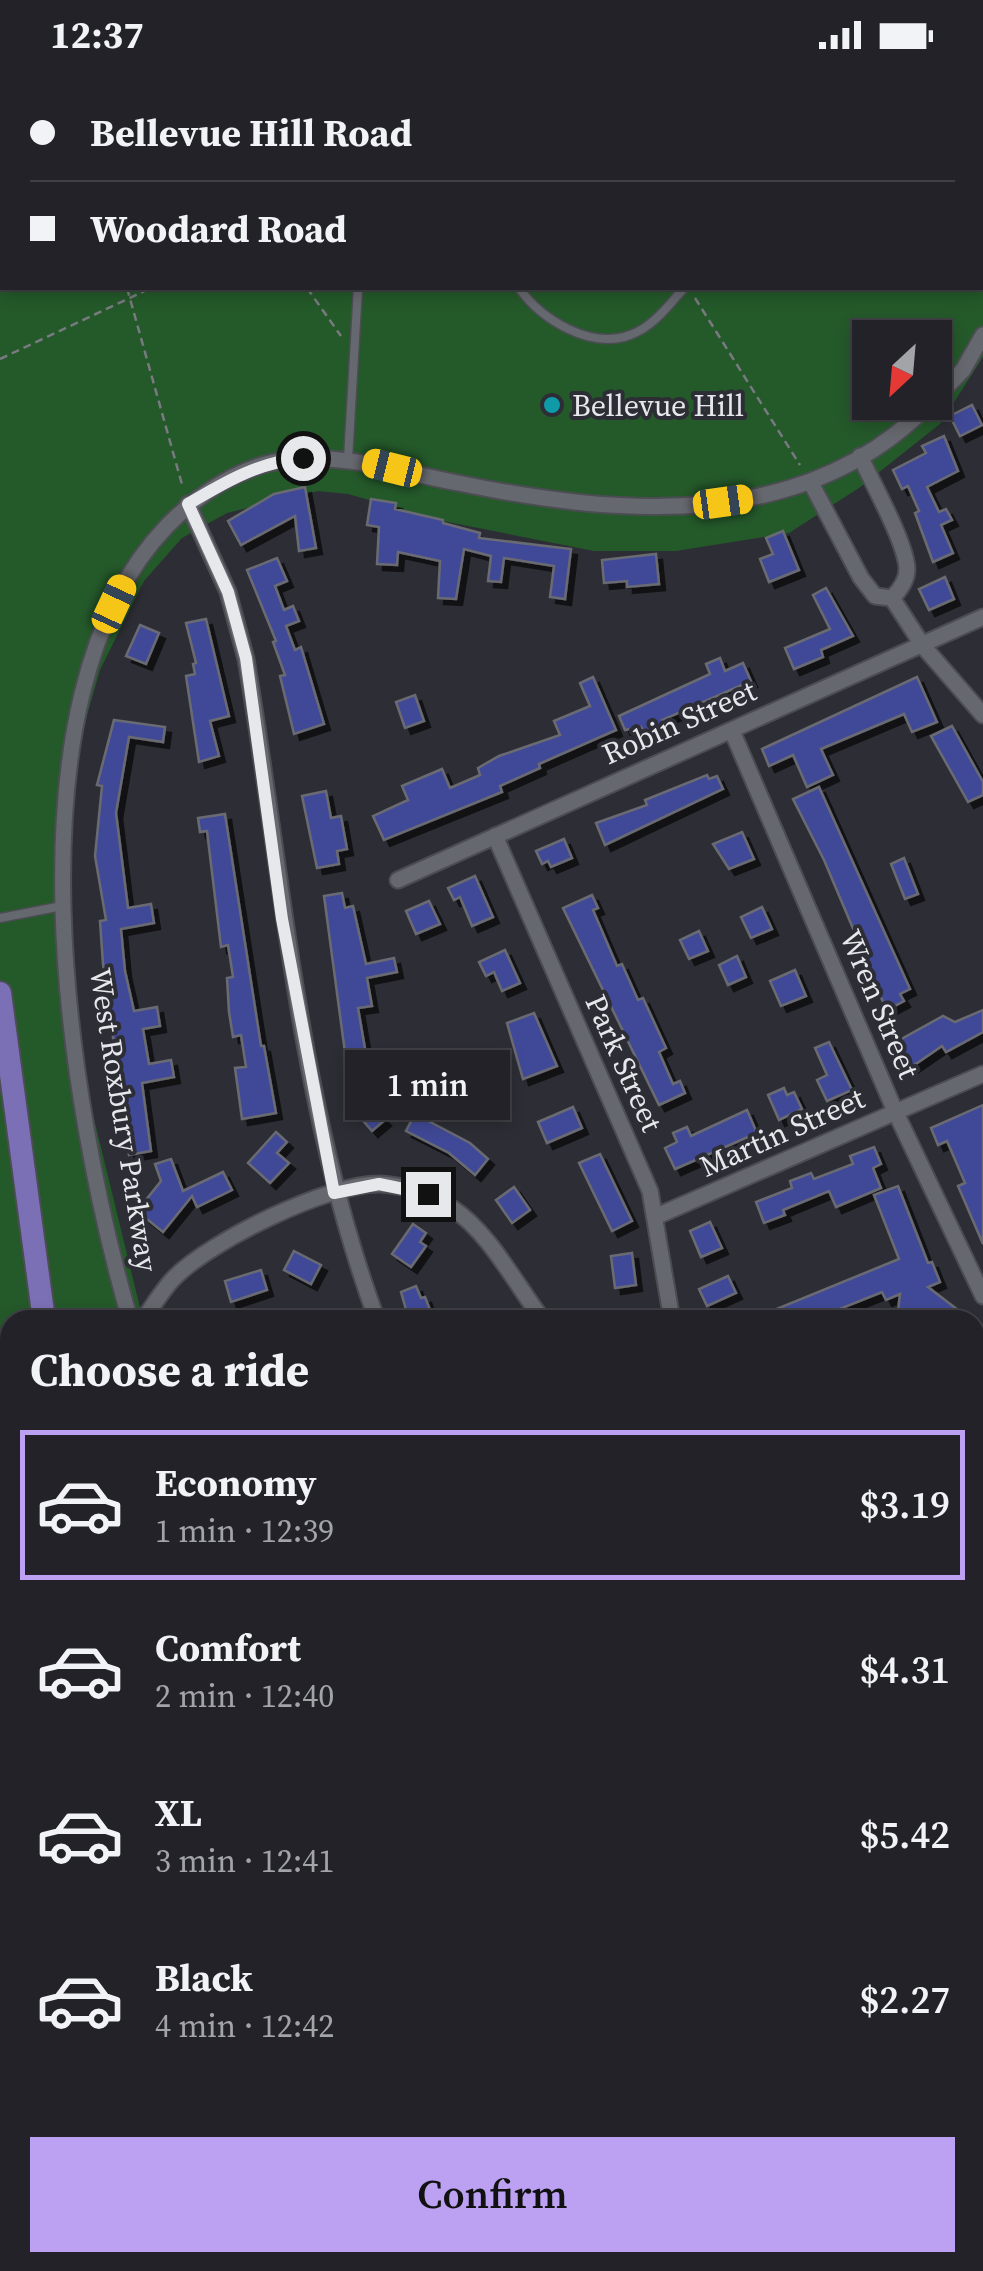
<!DOCTYPE html>
<meta charset="utf-8">
<style>
:root{--surface:#222228;--page:#2a2a30;--text:#f1f3f6;--muted:#a2a4a8;--line:#3f3f45;--accent:#bca0f2}
body{margin:0;font-family:"Source Serif 4",serif;background:var(--page);color:var(--text);height:100vh;display:flex;flex-direction:column;font-size:38px;white-space:nowrap}
*{box-sizing:border-box;margin:0}
p{font-size:32px;color:var(--muted)}
.icon{flex:none;width:55px;height:55px;fill:none;stroke:currentColor;stroke-width:2;stroke-linecap:round;stroke-linejoin:round}
.map{position:relative;flex:1;overflow:hidden}
.sheet{position:absolute;left:0px;top:1240px;width:985px;height:962px;display:flex;flex-direction:column;background:var(--surface);border-radius:30px 30px 0 0;box-shadow:0 5px 15px #0003,0 0 0 2px var(--line)}
.sheet>*{flex:none}
.hud{position:absolute;left:0px;top:0px;width:985px;height:220px;box-shadow:0 5px 15px #0003,0 0 0 2px var(--line);display:grid;align-content:center;height:220px;padding:0 30px;background:var(--surface)}
.needle{width:65px;rotate:206deg}
.tools{position:absolute;left:852px;top:250px;display:grid;gap:20px}
.tools a{display:grid;place-items:center;width:100px;height:100px;border-radius:0px;background:var(--surface);box-shadow:0 5px 15px #0003,0 0 0 2px var(--line);font-size:50px}
.end{position:absolute;width:45px;height:45px;margin:-22px;border:12px solid #e6e8ec;background:#111;box-shadow:0 0 0 5px #111}
.from{border-radius:50%}
.bubble{position:absolute;height:70px;border-radius:0px;background:var(--surface);box-shadow:0 5px 15px #0003,0 0 0 2px var(--line);font-size:32px;font-weight:600;line-height:70px;text-align:center}
.car{position:absolute;width:30px;height:60px;margin:-30px -15px;border-radius:12px;box-shadow:0 0 8px 2px #0007;background:linear-gradient(#f5c518 24%,#345 0 40%,#f5c518 0 76%,#345 0 86%,#f5c518 0)}
.hud b{display:flex;align-items:center;gap:35px;height:95px;font-size:38px}
.hud b+b{border-top:2px solid var(--line)}
.hud i{width:25px;height:25px;background:var(--text)}
ul{padding:0;list-style:none}
li{display:flex;align-items:center;gap:30px;height:150px;margin:0 20px 15px;padding:0 10px;border:5px solid transparent;border-radius:0px}
li div{flex:1}
li b{display:block;font-size:38px}
li em{font-style:normal;font-weight:600}
li.on{border-color:var(--accent)}
li>.icon{width:90px;height:90px;stroke-width:1.5}
h2{padding:0 30px;font-size:45px;line-height:120px}
.action{display:flex;gap:20px;margin-top:auto;padding:20px 30px}
.action a{flex:1;height:115px;border-radius:0px;background:var(--accent);color:#111;font-size:40px;font-weight:600;line-height:115px;text-align:center}
.status{display:flex;justify-content:space-between;align-items:center;height:70px;padding:0 50px;background:var(--surface);direction:ltr}
.status svg{height:28px;fill:currentColor}
.map>svg:first-child{display:block}
.green{fill:#24592a;fill-rule:evenodd}
.building{fill:#404997;stroke:#696b72;stroke-width:2.5;filter:url(#shadow)}
.lines{fill:none;stroke-linecap:round;stroke-linejoin:round}
.service-casing{stroke:#4b4d52;stroke-width:11}
.minor-casing{stroke:#4b4d52;stroke-width:19}
.primary-casing{stroke:#4b4d52;stroke-width:26}
.path{stroke:#787a80;stroke-width:2.5;stroke-dasharray:8 5;stroke-linecap:butt}
.service{stroke:#66686f;stroke-width:8}
.minor{stroke:#66686f;stroke-width:15}
.primary{stroke:#7b70b5;stroke-width:22}
.route{stroke:#e6e8ec;stroke-width:12}
.culture-dot{fill:#0f9aa8;stroke:#2d2e35;stroke-width:4}
.labels{text-anchor:middle;dominant-baseline:central;stroke-width:8;stroke-linejoin:round;paint-order:stroke}
.poi-label{font-size:30px;fill:#e6e8ec;stroke:#2d2e35;text-anchor:start}
.street-label{font-size:30px;fill:#e6e8ec;stroke:#2d2e35}
</style>
<div class="status"><b>12:37</b><svg viewBox="0 0 49 12"><path d="M0 12V9h3v3zM5 12V6h3v6zM10 12V3h3v9zM15 12V0h3v12zM26 1h20v11H26zM47 4h2v5h-2z"/></svg></div>
<div class="map">
<svg width="983" height="2201" viewBox="0 0 983 2201">
<defs>
<filter id="shadow"><feDropShadow dx="6" dy="6" stdDeviation="0" flood-color="#0009"/></filter>
</defs>
<rect width="100%" height="100%" fill="#2d2e35"/>
<g class="green">
<path d="M0 0H983V287L940 354 859 418 789 463 676 481H594L443 451 348 424 318 421 227 443 182 468 144 511 100 600 75 687 65 752 79 987 143 1250H10V1523L0 1500ZM2 2H982V218H2ZM870 268H935V332H870Z"/>
<path d="M211 2193H371V2201H212Z"/>
</g>
<g class="building">
<path d="M972 335 982 355 960 366 950 346Z"/>
<path d="M944 366 958 401 927 417 939 442 946 439 952 450 941 455 953 483 933 492 915 443 919 441 908 416 902 419 893 400 926 383 922 376Z"/>
<path d="M305 417 316 478 299 481 295 446 241 475 228 451 274 424Z"/>
<path d="M371 429 396 433 395 439 443 450V453L480 463 479 468 571 479 565 529 550 527 554 496 504 488 501 512 488 511 491 486 464 479 456 529 438 528 440 491 398 482 397 495 377 494 379 457 367 455Z"/>
<path d="M783 461 799 500 769 512 760 489 773 484 766 468Z"/>
<path d="M656 484 659 514 627 517V511L604 513 602 490Z"/>
<path d="M277 488 287 511 275 516 284 540 293 536 299 551 286 556 295 580 301 577 324 654 294 664 280 606 285 605 273 572 276 571 247 500Z"/>
<path d="M945 507 954 529 929 540 919 519Z"/>
<path d="M826 518 853 566 821 580 823 587 794 599 785 578 830 559 813 525Z"/>
<path d="M206 549 229 646 210 651 219 686 199 692 186 606 195 604 193 594 196 593 186 553Z"/>
<path d="M140 555 159 563 146 594 126 586Z"/>
<path d="M720 588 725 601 743 593 751 611 662 650 665 656 645 665 641 657 625 660 619 646 710 604 706 594Z"/>
<path d="M593 607 616 660 539 694 540 698 500 716 502 722 384 770 373 746 408 730 402 716 442 699 450 718 480 705 478 698 499 686 560 665 554 651 590 636 580 613Z"/>
<path d="M917 607 937 652 912 662 904 644 821 679 833 705 807 717 793 685 769 696 762 679Z"/>
<path d="M415 625 424 651 405 658 396 632Z"/>
<path d="M114 650 165 657 163 672 129 667 116 743 128 838 151 834 154 853 121 859 125 901 134 941 157 937 160 956 143 959 149 994 171 990 174 1007 142 1013 151 1081 129 1085 103 894 100 851 106 850 95 786 102 716 97 715Z"/>
<path d="M952 656 983 712V725L968 732 931 666Z"/>
<path d="M707 705 709 709 717 706 723 719 605 775 596 753 647 735 645 730Z"/>
<path d="M819 717 910 919 900 924 904 931 887 940 856 876 860 875 824 790 793 729Z"/>
<path d="M326 721 331 748 341 746 347 779 337 781 339 794 317 798 302 726Z"/>
<path d="M225 744 261 976H264L276 1043 242 1049 235 998 246 997 241 965 233 967 229 942 227 908 233 907 228 875 221 877 207 761 200 762 198 748Z"/>
<path d="M742 762 754 789 729 799 713 774Z"/>
<path d="M564 769 572 788 551 797 548 791 542 794 536 781Z"/>
<path d="M904 788 918 824 905 829 891 794Z"/>
<path d="M475 806 493 847 472 856 460 827 454 830 448 818Z"/>
<path d="M342 823 345 838 353 836 366 894 394 888 397 902 367 908 372 936 358 938 369 1002 348 1005 324 826Z"/>
<path d="M592 825 598 838 593 840 617 896 622 894 638 930 643 928 666 978 659 982 673 1014 680 1011 685 1023 659 1035 563 838Z"/>
<path d="M429 831 440 854 416 864 406 841Z"/>
<path d="M762 837 772 859 751 868 741 847Z"/>
<path d="M699 861 708 881 689 889 680 870Z"/>
<path d="M505 880 520 913 502 921 494 902 486 906 479 892Z"/>
<path d="M737 886 746 907 728 915 719 895Z"/>
<path d="M795 900 806 926 781 936 770 911Z"/>
<path d="M983 940V962L946 982 942 976 910 998 896 972 943 946 955 952Z"/>
<path d="M534 943 557 996 523 1009 507 953Z"/>
<path d="M829 972 852 1020 827 1031 817 1010 827 1005 815 978Z"/>
<path d="M784 1018 787 1025 794 1022 802 1039 779 1050 768 1025Z"/>
<path d="M365 1028 385 1050 372 1061 353 1039Z"/>
<path d="M983 1035V1174L958 1116 965 1113 947 1071 938 1075 931 1058Z"/>
<path d="M573 1037 582 1058 547 1073 538 1052Z"/>
<path d="M747 1040 757 1063 675 1099 665 1078 677 1072 673 1063 687 1057 691 1066Z"/>
<path d="M415 1044 470 1073 488 1089 475 1105 449 1083 406 1061Z"/>
<path d="M276 1062 287 1072 277 1083 289 1093 270 1113 248 1093Z"/>
<path d="M874 1077 881 1094 873 1098 881 1118 836 1137 829 1121 783 1140 785 1145 764 1153 756 1132 792 1118 790 1111 811 1103 814 1109 853 1094 850 1086Z"/>
<path d="M600 1084 632 1151 612 1161 579 1093Z"/>
<path d="M171 1089 183 1121 223 1102 232 1120 197 1137 192 1126 163 1162 137 1141 161 1111 155 1094Z"/>
<path d="M898 1116 928 1193 932 1192 940 1212 928 1217 958 1240 950 1250H897L900 1224 886 1230 882 1222 812 1250H750L899 1189 874 1125Z"/>
<path d="M514 1117 530 1140 512 1153 496 1130Z"/>
<path d="M710 1152 722 1178 701 1187 690 1161Z"/>
<path d="M413 1154 426 1163 420 1172 426 1176 411 1197 392 1184Z"/>
<path d="M294 1181 321 1195 311 1214 284 1200Z"/>
<path d="M632 1183 636 1215 615 1218 611 1186Z"/>
<path d="M261 1200 267 1220 231 1232 225 1211Z"/>
<path d="M728 1206 736 1223 707 1236 699 1219Z"/>
<path d="M416 1216 421 1228 425 1227 434 1250H409L401 1222Z"/>
</g>
<g class="lines">
<defs>
<g id="service">
<path d="M776 0V2"/>
<path d="M380 2 381 0"/>
<path d="M519 218C541 249 590 280 630 265 653 257 669 235 684 218"/>
<path d="M348 389 358 218"/>
<path d="M0 848 62 836"/>
</g>
<g id="minor">
<path d="M935 329 963 300 983 265"/>
<path d="M860 386C872 412 906 473 907 499 907 510 899 521 892 528"/>
<path d="M811 413 861 508 875 526 892 528"/>
<path d="M188 434 228 522 246 589C284 811 298 1036 377 1250"/>
<path d="M892 528 923 576 983 645"/>
<path d="M732 661 895 1041 983 1226"/>
<path d="M495 766 650 1121 672 1250"/>
<path d="M398 810 983 547"/>
<path d="M657 1146 983 1004"/>
<path d="M130 1250C69 1039 0 629 167 456 198 424 242 395 287 390 347 383 400 402 458 413 619 446 806 463 931 332"/>
<path d="M143 1250C153 1236 163 1219 175 1207 211 1171 328 1113 380 1114 405 1115 431 1125 452 1138 490 1163 516 1215 543 1250"/>
<path d="M975 1304 983 1307"/>
<path d="M975 1464 983 1460"/>
<path d="M0 1467 10 1494"/>
<path d="M975 1503 983 1500"/>
<path d="M0 1517 10 1513"/>
<path d="M975 1565 983 1587"/>
<path d="M0 1691 10 1687"/>
<path d="M975 1796 983 1793"/>
<path d="M0 1881 10 1876"/>
<path d="M975 1982 983 1979"/>
<path d="M975 2063 983 2084"/>
<path d="M0 2083 10 2079"/>
<path d="M218 2192 220 2201"/>
<path d="M372 2192 373 2201"/>
<path d="M747 2192 750 2201"/>
<path d="M595 2201 618 2192"/>
</g>
<g id="primary">
<path d="M0 923 44 1250"/>
<path d="M284 2192 285 2201"/>
</g>
</defs>
<use href="#service" class="service-casing"/>
<use href="#minor" class="minor-casing"/>
<use href="#primary" class="primary-casing"/>
<g class="path">
<path d="M38 0 39 2"/>
<path d="M171 0 172 2"/>
<path d="M127 218 183 418"/>
<path d="M307 218 341 266"/>
<path d="M695 228 800 395"/>
<path d="M0 289 151 218"/>
</g>
<use href="#service" class="service"/>
<use href="#minor" class="minor"/>
<use href="#primary" class="primary"/>
</g>
<g class="lines">
<path class="route" d="M303 388C259 392 225 412 188 434L228 522 246 588 282 849 334 1123 379 1114 428 1124"/>
</g>
<circle class="culture-dot" cx="552" cy="335" r="10"/>
<g class="labels">
<g class="poi-label">
<text x="572" y="335">Bellevue Hill</text>
</g>
<g class="street-label">
<text transform="translate(679 652) rotate(-24)">Robin Street</text>
<text transform="translate(880 934) rotate(67)">Wren Street</text>
<text transform="translate(624 993) rotate(66)">Park Street</text>
<text transform="translate(124 1050) rotate(81)">West Roxbury Parkway</text>
<text transform="translate(782 1062) rotate(-24)">Martin Street</text>
</g>
</g>
</svg>
<div class="tools">
<a><svg class="needle" viewBox="-14 -14 28 28"><path d="M0-13l5 13h-10z" fill="#e53935"/><path d="M0 13l5-13h-10z" fill="#a2a4a8"/></svg></a>
</div>
<i class="end from" style="left:303px;top:388px"></i>
<i class="end" style="left:428px;top:1124px"></i>
<div class="bubble" style="left:345px;top:980px;width:165px">1 min</div>
<i class="car" style="left:392px;top:398px;rotate:284deg"></i>
<i class="car" style="left:723px;top:432px;rotate:82deg"></i>
<i class="car" style="left:114px;top:534px;rotate:25deg"></i>
<div class="hud">
<b><i class="from"></i>Bellevue Hill Road</b>
<b><i></i>Woodard Road</b>
</div>
<section class="sheet">
<h2>Choose a ride</h2>
<ul>
<li class="on"><svg class="icon" aria-label="car" viewBox="0 0 24 24"><path d="M5 17H2v-5l4-1 3-4h7l3 4 3 1v5h-3M9 17h6M6 11h13"/><circle cx="7" cy="17" r="2"/><circle cx="17" cy="17" r="2"/></svg><div><b>Economy</b><p>1 min · 12:39</p></div><em>$3.19</em></li>
<li><svg class="icon" aria-label="car" viewBox="0 0 24 24"><path d="M5 17H2v-5l4-1 3-4h7l3 4 3 1v5h-3M9 17h6M6 11h13"/><circle cx="7" cy="17" r="2"/><circle cx="17" cy="17" r="2"/></svg><div><b>Comfort</b><p>2 min · 12:40</p></div><em>$4.31</em></li>
<li><svg class="icon" aria-label="car" viewBox="0 0 24 24"><path d="M5 17H2v-5l4-1 3-4h7l3 4 3 1v5h-3M9 17h6M6 11h13"/><circle cx="7" cy="17" r="2"/><circle cx="17" cy="17" r="2"/></svg><div><b>XL</b><p>3 min · 12:41</p></div><em>$5.42</em></li>
<li><svg class="icon" aria-label="car" viewBox="0 0 24 24"><path d="M5 17H2v-5l4-1 3-4h7l3 4 3 1v5h-3M9 17h6M6 11h13"/><circle cx="7" cy="17" r="2"/><circle cx="17" cy="17" r="2"/></svg><div><b>Black</b><p>4 min · 12:42</p></div><em>$2.27</em></li>
</ul>
<div class="action"><a>Confirm</a></div>
</section>
</div>
